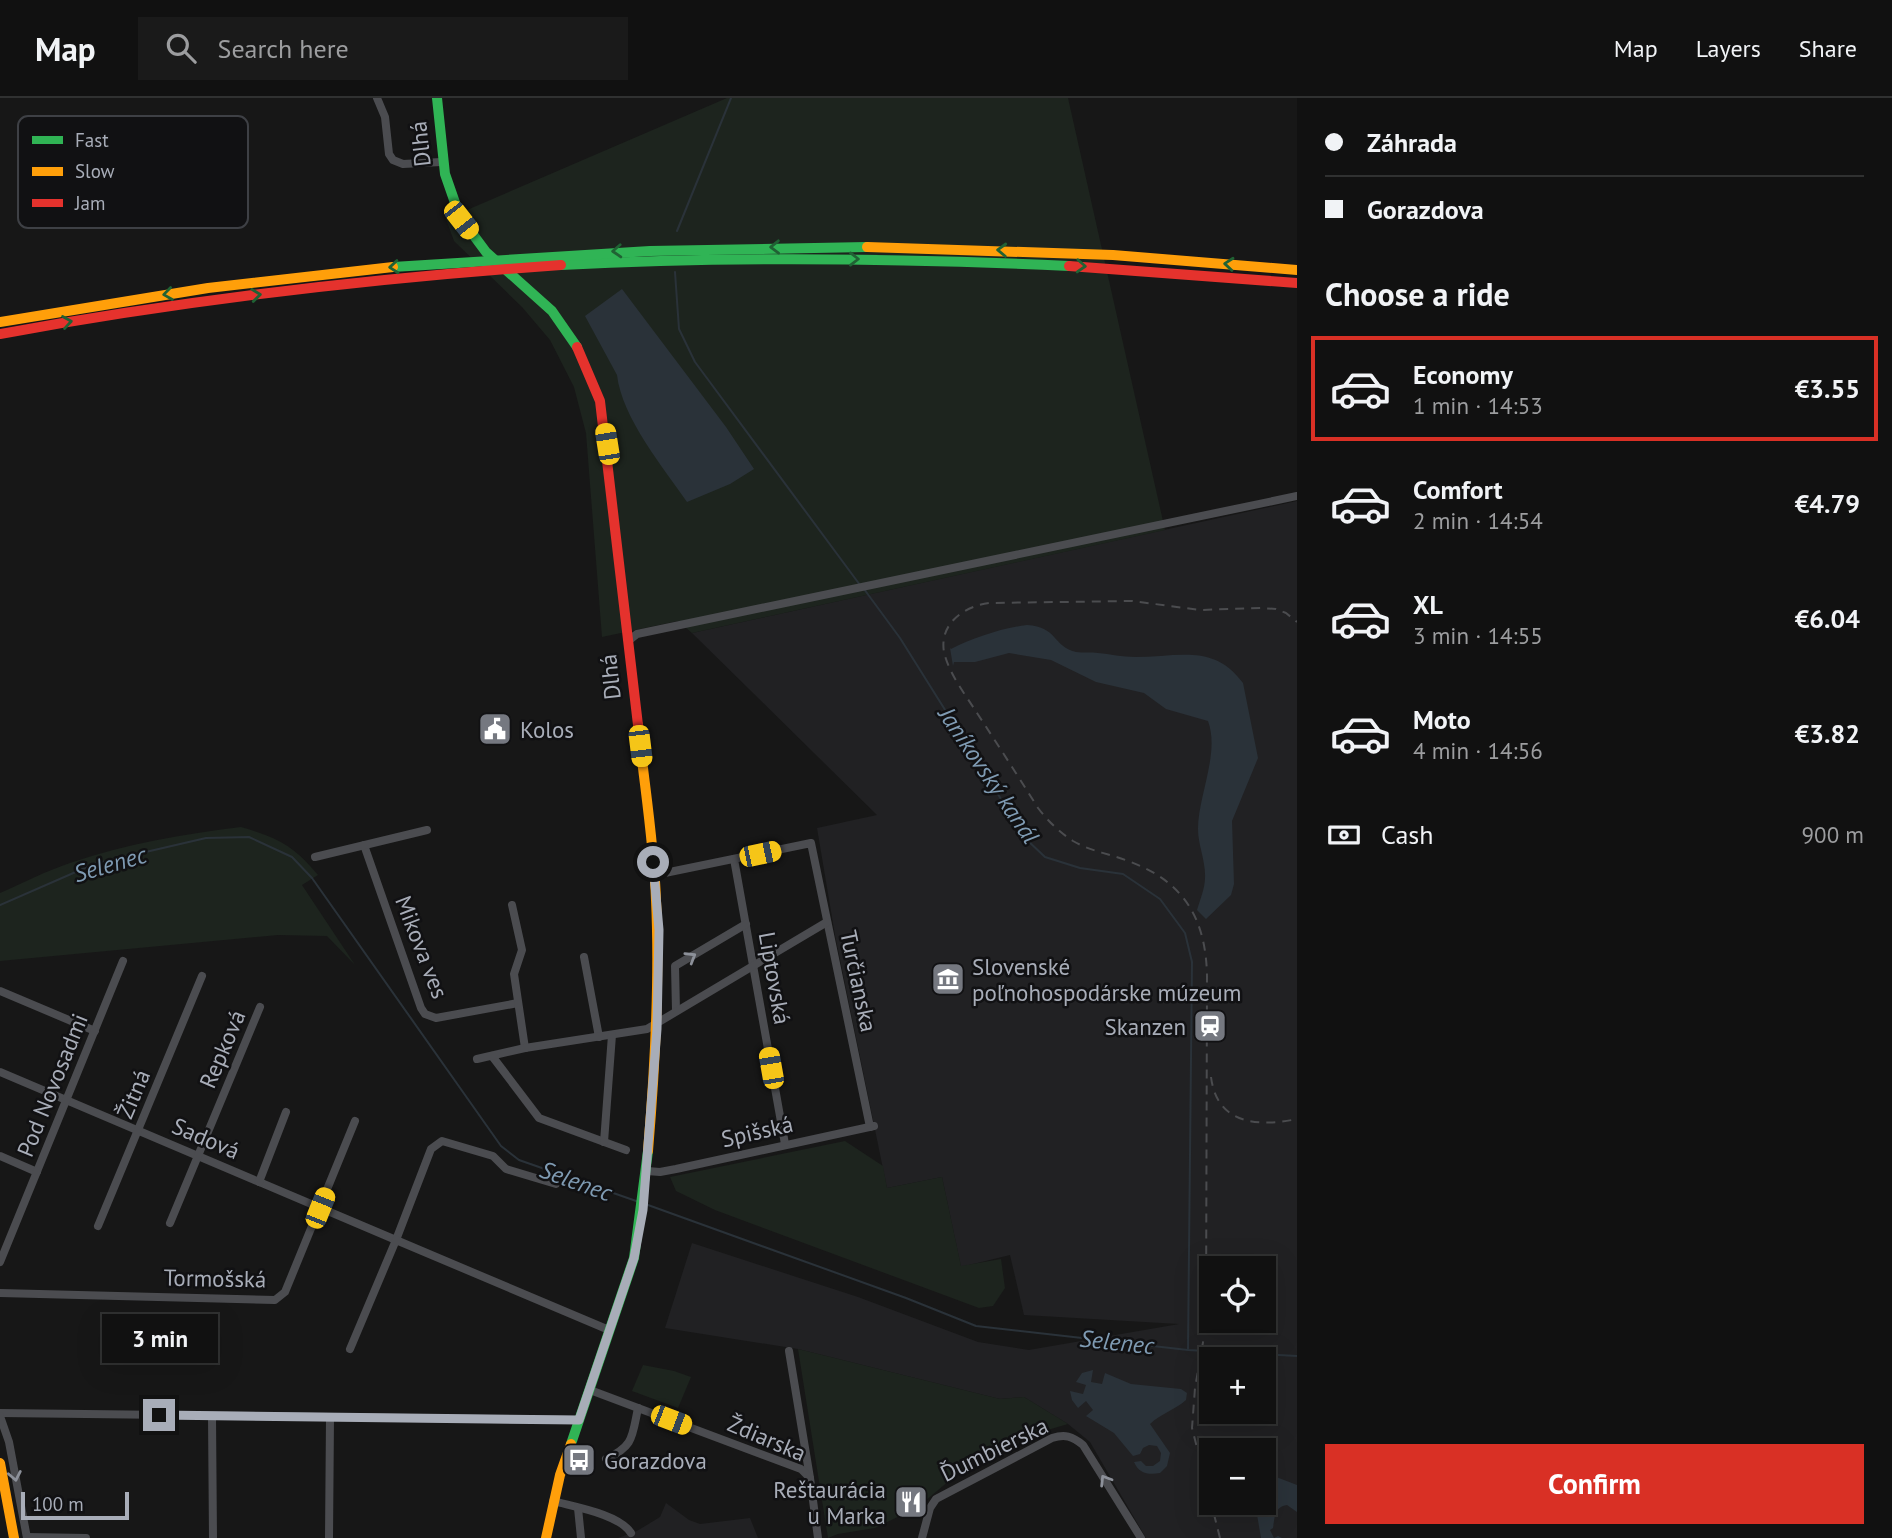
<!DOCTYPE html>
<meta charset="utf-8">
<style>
:root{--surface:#111;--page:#1a1a1a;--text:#f1f3f6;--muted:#9c9d9f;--line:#303131;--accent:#d93025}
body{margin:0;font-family:"PT Sans",sans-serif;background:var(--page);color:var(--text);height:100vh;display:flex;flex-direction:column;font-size:26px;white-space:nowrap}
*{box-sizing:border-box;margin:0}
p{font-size:23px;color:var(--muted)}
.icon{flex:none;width:38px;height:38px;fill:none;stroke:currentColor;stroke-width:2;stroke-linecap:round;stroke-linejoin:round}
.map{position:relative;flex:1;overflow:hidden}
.sheet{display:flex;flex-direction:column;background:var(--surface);width:595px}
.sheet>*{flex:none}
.guide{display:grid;align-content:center;height:154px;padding:0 28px;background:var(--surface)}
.tools{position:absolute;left:1199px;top:1158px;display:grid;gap:14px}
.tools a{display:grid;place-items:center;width:77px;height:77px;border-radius:0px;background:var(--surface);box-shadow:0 7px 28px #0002,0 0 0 2px var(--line);font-size:35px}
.scale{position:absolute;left:21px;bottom:18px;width:108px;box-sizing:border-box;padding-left:7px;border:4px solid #a8adb8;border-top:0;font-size:19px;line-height:24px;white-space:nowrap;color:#a8adb8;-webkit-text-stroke:5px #111113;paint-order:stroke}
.end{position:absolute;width:32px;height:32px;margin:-16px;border:9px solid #a8adb8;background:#111;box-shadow:0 0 0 4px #111}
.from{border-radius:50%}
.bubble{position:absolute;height:49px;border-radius:0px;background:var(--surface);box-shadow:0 7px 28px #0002,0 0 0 2px var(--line);font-size:23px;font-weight:600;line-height:49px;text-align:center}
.car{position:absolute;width:21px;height:42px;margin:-21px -10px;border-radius:9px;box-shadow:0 0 5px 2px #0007;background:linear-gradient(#f5c518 24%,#345 0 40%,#f5c518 0 76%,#345 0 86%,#f5c518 0)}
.guide b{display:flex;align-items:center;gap:24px;height:66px;font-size:26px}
.guide b+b{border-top:2px solid var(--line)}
.guide i{width:18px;height:18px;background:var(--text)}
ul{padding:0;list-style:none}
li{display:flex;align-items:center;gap:21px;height:105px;margin:0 14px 10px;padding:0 14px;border:4px solid transparent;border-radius:0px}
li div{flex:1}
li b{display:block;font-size:26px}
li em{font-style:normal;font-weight:600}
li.current{border-color:var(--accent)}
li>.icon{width:63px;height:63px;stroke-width:1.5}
h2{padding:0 28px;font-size:32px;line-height:84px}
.pay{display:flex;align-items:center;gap:18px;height:77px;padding:0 28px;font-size:26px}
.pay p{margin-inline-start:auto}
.action{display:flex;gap:14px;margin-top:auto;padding:14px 28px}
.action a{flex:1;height:80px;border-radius:0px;background:var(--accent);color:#fff;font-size:28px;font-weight:600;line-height:80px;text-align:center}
header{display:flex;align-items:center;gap:42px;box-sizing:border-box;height:98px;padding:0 35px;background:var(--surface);border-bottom:2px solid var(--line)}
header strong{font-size:33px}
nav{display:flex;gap:38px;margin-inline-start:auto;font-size:24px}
.search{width:490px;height:63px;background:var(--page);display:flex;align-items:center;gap:18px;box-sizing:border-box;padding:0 24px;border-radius:0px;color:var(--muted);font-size:26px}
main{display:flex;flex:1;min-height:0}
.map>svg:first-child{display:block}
.built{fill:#212123;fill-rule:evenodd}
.green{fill:#1d241e}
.water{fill:#2a3239}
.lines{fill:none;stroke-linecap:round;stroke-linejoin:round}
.stream{stroke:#2a3239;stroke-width:2}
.street{stroke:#4b4c50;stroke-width:8}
.fast{stroke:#30b455;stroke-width:10}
.slow{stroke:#ff9f0a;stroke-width:10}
.jam{stroke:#e5322d;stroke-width:10}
.rail{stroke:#4b4c4f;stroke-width:2;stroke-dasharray:9 7;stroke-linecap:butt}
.oneway{stroke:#206234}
.oneway2{stroke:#8c9099}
.route{stroke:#a8adb8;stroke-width:9}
.labels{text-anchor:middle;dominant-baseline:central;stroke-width:5;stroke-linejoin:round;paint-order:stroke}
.street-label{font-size:23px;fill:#a8adb8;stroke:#111113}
.poi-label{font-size:23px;fill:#a8adb8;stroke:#111113;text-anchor:start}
.water-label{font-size:24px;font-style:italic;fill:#7f9bb3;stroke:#111113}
.key{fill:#111113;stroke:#3e4045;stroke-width:2}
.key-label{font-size:19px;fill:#a8adb8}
</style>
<header>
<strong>Map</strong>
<div class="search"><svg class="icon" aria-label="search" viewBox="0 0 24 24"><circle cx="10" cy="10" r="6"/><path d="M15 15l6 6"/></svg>Search here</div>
<nav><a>Map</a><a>Layers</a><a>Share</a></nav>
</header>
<main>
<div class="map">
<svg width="1297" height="1440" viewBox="0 0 1297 1440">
<rect width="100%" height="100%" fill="#171717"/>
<g class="built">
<path d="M1297 403V1440H1146L1090 1344 1068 1326 1024 1299 1000 1301 798 1251 665 1230 692 1145 858 1199 978 1244 1029 1252 1179 1226 1024 1217 1010 1157 961 1169 942 1079 887 1090 835 837 817 730 877 717 692 535ZM1211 1171H1264V1223H1211ZM1211 1262H1264V1314H1211ZM1211 1353H1264V1405H1211Z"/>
<path d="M666 1405 689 1422 700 1426 750 1420 758 1440H618L637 1433 660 1419Z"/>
</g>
<g class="green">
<path d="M727 0H1068L1165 432 692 535 678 523 602 539 586 335 574 289 550 242 522 209 454 143 446 121Z"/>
<path d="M241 729C278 740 293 747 318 777L302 787 355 867 327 838 278 837 0 863V795C23 785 46 773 70 765 126 746 183 736 241 729Z"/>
<path d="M845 1043 883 1068 887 1090 942 1079 961 1168 1001 1161 1005 1190 993 1208 979 1210 715 1112 676 1093 670 1079Z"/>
<path d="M798 1251 1000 1301 1024 1299 1068 1326 1007 1344 963 1371 918 1409 875 1430 838 1436 828 1440Z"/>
<path d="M643 1267 674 1273 691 1279 678 1310 632 1293Z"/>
</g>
<g class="water">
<path d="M622 191 726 329 754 371 730 386 687 404C663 369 622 320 617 277L585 218Z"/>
<path d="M1027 527C1058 529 1052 548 1076 554 1083 555 1091 554 1098 555 1110 556 1122 559 1135 559 1178 559 1214 545 1243 585L1258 660 1232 723 1234 786 1231 797 1206 821 1197 812C1200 802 1205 790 1205 780 1206 764 1198 747 1198 731 1198 698 1220 655 1208 623L1166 611 1144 595 1096 584 1051 562 1009 555 975 564H954L953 568 950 550 951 551C973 540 1002 530 1027 527Z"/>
<path d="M1093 1272 1091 1284 1102 1286 1105 1275 1131 1286 1181 1291 1187 1295 1186 1302C1175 1312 1160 1316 1150 1326L1170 1355 1167 1368 1160 1375C1149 1377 1139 1376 1134 1364L1141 1363 1146 1368H1153L1160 1363 1161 1355 1157 1348 1149 1347 1143 1350 1140 1356 1133 1358 1114 1335 1086 1318 1093 1312 1086 1303 1078 1310 1072 1302 1070 1293 1083 1296 1086 1287 1076 1284 1082 1275Z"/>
<path d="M1264 1366 1271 1377 1297 1387V1414L1287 1407C1274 1409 1275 1419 1273 1430L1270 1432 1274 1440 1278 1438 1282 1440H1261L1255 1405H1264Z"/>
</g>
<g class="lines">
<g class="stream">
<path d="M677 133 731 0"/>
<path d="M675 174 679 231 695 264 860 487"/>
<path d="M864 491 900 540 1026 741 1045 759 1080 770 1123 776 1160 801 1185 835 1192 864 1188 1251"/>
<path d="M0 807 94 766 206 740 249 739 292 759 312 780 501 1048 519 1062 639 1104"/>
<path d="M648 1107 906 1200 976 1228 1188 1252 1297 1258"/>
</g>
<g class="street">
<path d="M377 0 385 19 389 56 393 62 403 66 441 64"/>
<path d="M628 543 637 536 1297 398"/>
<path d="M364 747 421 910 425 916 436 920 518 905"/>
<path d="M315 759 427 732"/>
<path d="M734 761 785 1046"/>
<path d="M655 777 811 745 870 1029"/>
<path d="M512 807 522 852 514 876 525 950"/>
<path d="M584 859 599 939"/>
<path d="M0 893 95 933"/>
<path d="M676 913 675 868 746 826"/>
<path d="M492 958 539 1020 626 1052"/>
<path d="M477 961 525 950 647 931 827 824"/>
<path d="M0 974 396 1142 431 1051 442 1043 493 1058 506 1071 556 1086"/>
<path d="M604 1044 612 937"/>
<path d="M0 1058 37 1074"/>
<path d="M647 1073 660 1074 676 1071 874 1028"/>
<path d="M259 1084 286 1014"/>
<path d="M170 1125 260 909"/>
<path d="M98 1128 202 878"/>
<path d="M0 1164 123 863"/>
<path d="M0 1195 275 1202 285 1194 355 1023"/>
<path d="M350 1251 396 1142 609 1232"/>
<path d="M789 1253 810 1380"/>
<path d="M590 1292 801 1371 810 1380 818 1440"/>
<path d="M0 1315 579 1322"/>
<path d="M0 1318 9 1344 27 1440"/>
<path d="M212 1318 213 1440"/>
<path d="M606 1361C634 1348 632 1339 638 1310"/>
<path d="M553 1403C575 1409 619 1416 631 1435"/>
<path d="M578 1410 581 1440"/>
<path d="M27 1439 86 1440"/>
<path d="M329 1440 330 1320"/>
<path d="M922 1440 930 1410 936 1401 1052 1340C1065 1336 1072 1338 1083 1347L1141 1440"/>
</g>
<g class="fast">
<path d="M437 0 445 76 460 119 486 154 552 213 577 249"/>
<path d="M561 167C730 158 900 160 1069 168"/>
<path d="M393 169 650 153 867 149"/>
<path d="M571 1346 634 1160 648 1053"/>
</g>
<g class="slow">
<path d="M867 149 1113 157 1297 172"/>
<path d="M0 224 208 190 393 169"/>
<path d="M638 627C644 685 654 744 656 802 660 886 655 970 648 1053"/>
<path d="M0 1365 14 1440"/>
<path d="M546 1440 560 1377 571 1346"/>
</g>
<g class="jam">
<path d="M1069 168 1297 185"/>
<path d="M0 236C185 202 373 180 561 167"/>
<path d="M577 249 600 303 638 627"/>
</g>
<g class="rail">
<path d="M1211 979C1217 1027 1259 1029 1297 1021"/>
<path d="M1220 1440 1192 1330 1195 1290 1206 1227 1207 878C1206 821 1184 783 1128 763 1110 756 1090 753 1073 743 1059 734 1048 723 1038 710 1018 678 998 647 977 615 965 596 949 576 944 554 939 525 965 508 989 505L1132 503 1200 512 1261 510 1276 511 1286 515 1297 524"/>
</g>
</g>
<defs><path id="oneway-chevron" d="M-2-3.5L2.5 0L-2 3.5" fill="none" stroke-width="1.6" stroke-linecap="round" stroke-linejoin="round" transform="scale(1.75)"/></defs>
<g class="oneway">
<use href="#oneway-chevron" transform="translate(775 149) rotate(179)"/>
<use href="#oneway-chevron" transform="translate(1002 152) rotate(-178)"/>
<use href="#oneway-chevron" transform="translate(617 153) rotate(177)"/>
<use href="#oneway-chevron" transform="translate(854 161)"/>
<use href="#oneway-chevron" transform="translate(1229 166) rotate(-175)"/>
<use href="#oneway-chevron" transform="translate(1081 168) rotate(3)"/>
<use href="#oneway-chevron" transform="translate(394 169) rotate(175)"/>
<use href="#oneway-chevron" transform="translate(168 196) rotate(172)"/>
<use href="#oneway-chevron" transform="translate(256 197) rotate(-7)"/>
<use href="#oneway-chevron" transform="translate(67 224) rotate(-9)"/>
</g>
<g class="oneway2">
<use href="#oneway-chevron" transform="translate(691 859) rotate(-31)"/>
<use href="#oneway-chevron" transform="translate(15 1378) rotate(79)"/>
<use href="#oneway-chevron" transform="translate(1105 1382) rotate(-122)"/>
</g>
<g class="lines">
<path class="route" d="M159 1317 579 1322 634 1160 643 1112 657 931 659 832 653 764"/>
</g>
<defs>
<symbol id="civic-square" viewBox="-11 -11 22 22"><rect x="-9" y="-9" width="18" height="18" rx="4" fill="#757880" stroke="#111113"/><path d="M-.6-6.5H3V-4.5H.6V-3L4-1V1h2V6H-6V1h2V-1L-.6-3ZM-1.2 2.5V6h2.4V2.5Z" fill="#fff"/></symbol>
<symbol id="museum-square" viewBox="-11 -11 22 22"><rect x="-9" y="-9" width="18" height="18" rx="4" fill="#757880" stroke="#111113"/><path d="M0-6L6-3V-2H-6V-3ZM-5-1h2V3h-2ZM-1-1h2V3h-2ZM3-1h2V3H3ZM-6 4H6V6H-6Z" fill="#fff"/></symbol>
<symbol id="station-square" viewBox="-11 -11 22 22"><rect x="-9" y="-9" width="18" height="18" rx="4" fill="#757880" stroke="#111113"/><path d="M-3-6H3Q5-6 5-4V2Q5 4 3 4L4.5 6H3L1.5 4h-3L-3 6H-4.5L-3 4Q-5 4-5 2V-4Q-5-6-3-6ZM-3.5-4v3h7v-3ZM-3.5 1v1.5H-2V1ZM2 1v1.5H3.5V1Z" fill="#fff"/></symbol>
<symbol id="bus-square" viewBox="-11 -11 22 22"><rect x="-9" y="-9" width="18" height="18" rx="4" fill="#757880" stroke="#111113"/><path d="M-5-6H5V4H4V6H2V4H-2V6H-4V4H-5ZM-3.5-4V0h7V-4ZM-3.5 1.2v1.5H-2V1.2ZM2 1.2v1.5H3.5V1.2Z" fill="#fff"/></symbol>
<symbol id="restaurant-square" viewBox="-11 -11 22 22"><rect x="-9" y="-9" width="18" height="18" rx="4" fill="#757880" stroke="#111113"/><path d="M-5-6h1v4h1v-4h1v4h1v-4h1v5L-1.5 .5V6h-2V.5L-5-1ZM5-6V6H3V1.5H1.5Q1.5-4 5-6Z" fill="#fff"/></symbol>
</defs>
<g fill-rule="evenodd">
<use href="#civic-square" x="476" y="612" width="38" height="38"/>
<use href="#museum-square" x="929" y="862" width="38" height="38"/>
<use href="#station-square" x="1191" y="909" width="38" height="38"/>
<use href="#bus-square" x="560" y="1343" width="38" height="38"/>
<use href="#restaurant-square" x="892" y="1385" width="38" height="38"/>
</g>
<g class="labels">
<g class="street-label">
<text transform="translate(420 46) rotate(-96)">Dlhá</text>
<text transform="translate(610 579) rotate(-96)">Dlhá</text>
<text transform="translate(422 849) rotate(69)">Mikova ves</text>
<text transform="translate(775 880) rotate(80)">Liptovská</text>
<text transform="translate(859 883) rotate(78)">Turčianska</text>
<text transform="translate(222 951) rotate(-67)">Repková</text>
<text transform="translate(52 987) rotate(-68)">Pod Novosadmi</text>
<text transform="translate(133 996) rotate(-67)">Žitná</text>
<text transform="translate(757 1033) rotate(-13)">Spišská</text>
<text transform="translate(206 1040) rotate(23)">Sadová</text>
<text transform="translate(215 1180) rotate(1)">Tormošská</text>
<text transform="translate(767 1340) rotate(23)">Ždiarska</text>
<text transform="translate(994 1351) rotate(-26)">Ďumbierska</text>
</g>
<g class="poi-label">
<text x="520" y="631">Kolos</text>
<text x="972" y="868">Slovenské<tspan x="972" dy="26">poľnohospodárske múzeum</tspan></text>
<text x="1186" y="928" text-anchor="end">Skanzen</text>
<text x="604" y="1362">Gorazdova</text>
<text x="886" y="1391" text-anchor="end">Reštaurácia<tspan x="886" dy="26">u Marka</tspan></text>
</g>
<g class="water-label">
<text transform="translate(989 677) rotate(56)">Janíkovský kanál</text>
<text transform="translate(110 766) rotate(-16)">Selenec</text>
<text transform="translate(576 1083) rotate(20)">Selenec</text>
<text transform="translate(1117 1244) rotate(6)">Selenec</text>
</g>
</g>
<rect x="18" y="18" width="230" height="112" rx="10" class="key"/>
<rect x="32" y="38" width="31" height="8" fill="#30b455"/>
<rect x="32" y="69" width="31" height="9" fill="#ff9f0a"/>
<rect x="32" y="101" width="31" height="8" fill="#e5322d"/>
<g class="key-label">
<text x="75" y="49">Fast</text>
<text x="75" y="80">Slow</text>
<text x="75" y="112">Jam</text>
</g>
</svg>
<div class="tools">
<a><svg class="icon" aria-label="locate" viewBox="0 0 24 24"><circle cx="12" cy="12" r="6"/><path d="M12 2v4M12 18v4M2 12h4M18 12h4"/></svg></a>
<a>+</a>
<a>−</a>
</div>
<div class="scale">100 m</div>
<i class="end from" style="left:653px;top:764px"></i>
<i class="end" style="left:159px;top:1317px"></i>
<div class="bubble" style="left:102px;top:1216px;width:116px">3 min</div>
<i class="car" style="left:461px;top:122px;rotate:142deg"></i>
<i class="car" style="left:607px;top:346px;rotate:351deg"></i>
<i class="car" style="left:640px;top:648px;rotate:173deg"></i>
<i class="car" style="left:760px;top:756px;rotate:78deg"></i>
<i class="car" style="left:771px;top:970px;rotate:350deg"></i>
<i class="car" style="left:320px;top:1110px;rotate:22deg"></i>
<i class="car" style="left:671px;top:1322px;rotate:111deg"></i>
</div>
<section class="sheet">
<div class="guide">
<b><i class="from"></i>Záhrada</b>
<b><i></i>Gorazdova</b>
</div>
<h2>Choose a ride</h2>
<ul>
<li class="current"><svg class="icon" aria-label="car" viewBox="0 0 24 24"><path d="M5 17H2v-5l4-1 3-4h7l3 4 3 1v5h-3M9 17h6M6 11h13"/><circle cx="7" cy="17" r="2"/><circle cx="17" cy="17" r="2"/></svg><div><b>Economy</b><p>1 min · 14:53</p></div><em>€3.55</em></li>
<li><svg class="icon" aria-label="car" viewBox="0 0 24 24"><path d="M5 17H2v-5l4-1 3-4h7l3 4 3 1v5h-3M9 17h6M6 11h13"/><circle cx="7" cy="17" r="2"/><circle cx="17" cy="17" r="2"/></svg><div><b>Comfort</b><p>2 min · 14:54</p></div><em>€4.79</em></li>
<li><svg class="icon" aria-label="car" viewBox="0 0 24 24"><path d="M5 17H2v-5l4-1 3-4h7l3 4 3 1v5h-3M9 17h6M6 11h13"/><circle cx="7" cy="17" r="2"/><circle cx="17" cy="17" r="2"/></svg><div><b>XL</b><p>3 min · 14:55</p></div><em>€6.04</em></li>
<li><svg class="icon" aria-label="car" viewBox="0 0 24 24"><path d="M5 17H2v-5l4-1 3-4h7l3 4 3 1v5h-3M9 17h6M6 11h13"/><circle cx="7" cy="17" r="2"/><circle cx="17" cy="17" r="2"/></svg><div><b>Moto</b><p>4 min · 14:56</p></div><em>€3.82</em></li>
</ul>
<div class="pay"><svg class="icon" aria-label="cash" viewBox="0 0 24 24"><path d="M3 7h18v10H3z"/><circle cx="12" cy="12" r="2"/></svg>Cash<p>900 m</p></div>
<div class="action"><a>Confirm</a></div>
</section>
</main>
